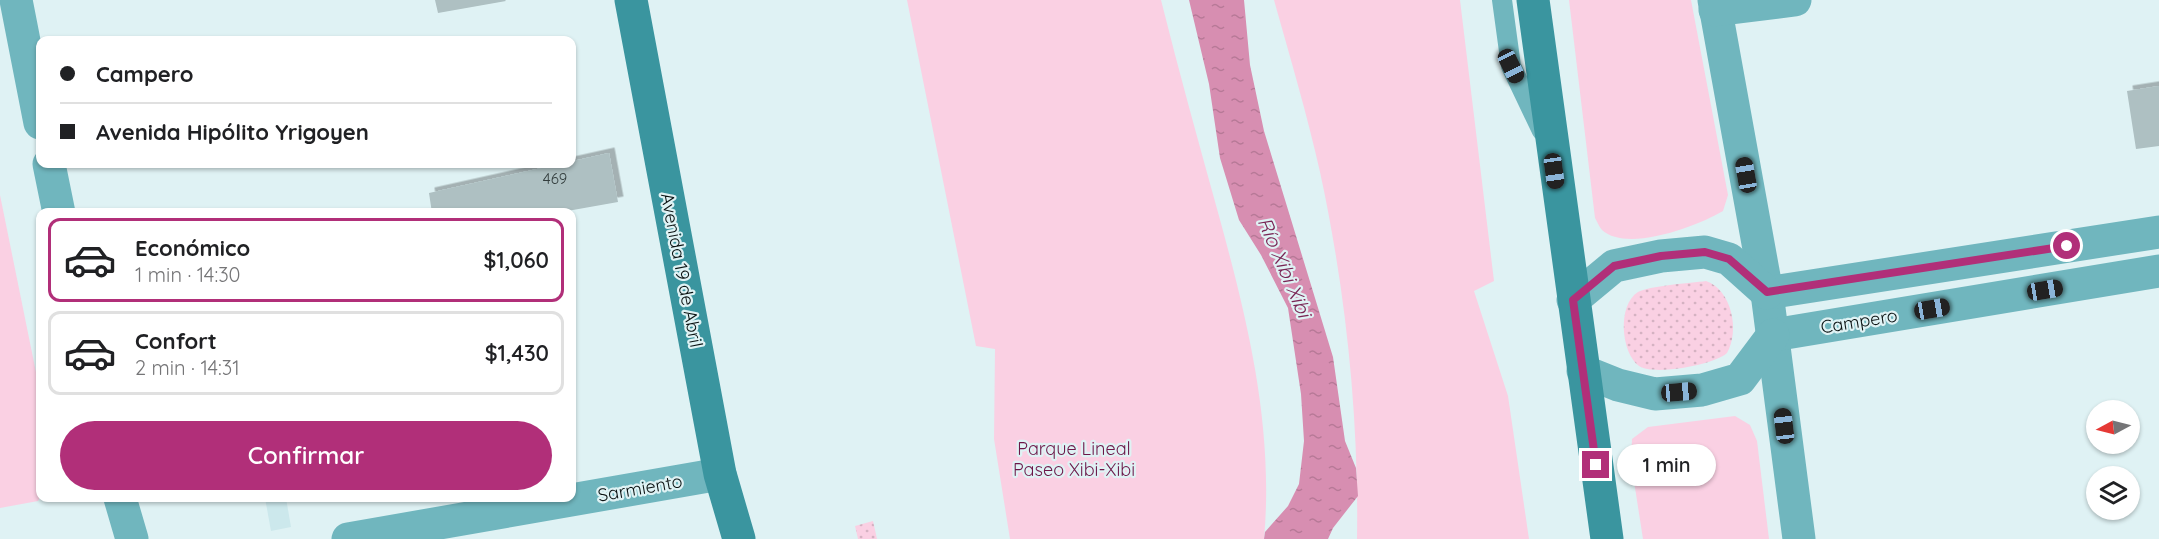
<!DOCTYPE html>
<html lang="es">
<meta charset="utf-8">
<style>
:root{--surface:#fff;--page:#f2f2f2;--text:#202124;--muted:#757577;--line:#e0e0e0;--accent:#b12f79}
body{margin:0;font-family:Quicksand,sans-serif;background:var(--page);color:var(--text);height:100vh;display:flex;flex-direction:column;font-size:22px;white-space:nowrap}
*{box-sizing:border-box;margin:0}
p{font-size:20px;color:var(--muted)}
.icon{flex:none;width:33px;height:33px;fill:none;stroke:currentColor;stroke-width:2;stroke-linecap:round;stroke-linejoin:round}
.map{position:relative;flex:1;overflow:hidden}
.drawer{position:absolute;left:36px;top:208px;width:540px;height:294px;display:flex;flex-direction:column;background:var(--surface);border-radius:12px;box-shadow:0 2px 4px #0004}
.drawer>*{flex:none}
.top-card{position:absolute;left:36px;top:36px;width:540px;height:132px;border-radius:12px;box-shadow:0 2px 4px #0004;display:grid;align-content:center;height:132px;padding:0 24px;background:var(--surface)}
.needle{width:39px;rotate:263deg}
.tools{position:absolute;left:2086px;top:400px;display:grid;gap:12px}
.tools a{display:grid;place-items:center;width:54px;height:54px;border-radius:50%;background:var(--surface);box-shadow:0 2px 4px #0004;font-size:30px}
.end{position:absolute;width:27px;height:27px;margin:-14px;border:8px solid #b12f79;background:#fff;box-shadow:0 0 0 3px #fff}
.from{border-radius:50%}
.bubble{position:absolute;height:42px;border-radius:21px;background:var(--surface);box-shadow:0 2px 4px #0004;font-size:20px;font-weight:600;line-height:42px;text-align:center}
.car{position:absolute;width:18px;height:36px;margin:-18px -9px;border-radius:8px;box-shadow:0 0 4px 2px #0007;background:linear-gradient(#222 24%,#8ab4d8 0 40%,#222 0 76%,#8ab4d8 0 86%,#222 0)}
.top-card b{display:flex;align-items:center;gap:21px;height:57px;font-size:22px}
.top-card b+b{border-top:2px solid var(--line)}
.top-card i{width:15px;height:15px;background:var(--text)}
ul{padding:10px 0 0;list-style:none}
li{display:flex;align-items:center;gap:18px;height:84px;margin:0 12px 9px;padding:0 12px;border:3px solid var(--line);border-radius:12px}
li div{flex:1}
li b{display:block;font-size:22px}
li em{font-style:normal;font-weight:600}
li.current{border-color:var(--accent)}
li>.icon{width:54px;height:54px;stroke-width:1.5}
.primary-button{display:flex;gap:12px;margin-top:auto;padding:12px 24px}
.primary-button a{flex:1;height:69px;border-radius:36px;background:var(--accent);color:#fff;font-size:24px;font-weight:600;line-height:69px;text-align:center}
.map>svg:first-child{display:block}
.built{fill:#cce8ec}
.grass{fill:url(#grass-dots)}
.green{fill:#fad0e3}
.water{fill:url(#water-ripples)}
.building{fill:#aec0c2;filter:url(#shadow)}
.lines{fill:none;stroke-linecap:round;stroke-linejoin:round}
.lane{stroke:#70b6be;stroke-width:20}
.street{stroke:#70b6be;stroke-width:33}
.secondary{stroke:#3a959f;stroke-width:33}
.route{stroke:#b12f79;stroke-width:8}
.labels{text-anchor:middle;dominant-baseline:central;stroke-width:4.5;stroke-linejoin:round;paint-order:stroke}
.number-label{font-size:15px;fill:#333d3d}
.street-label{font-size:18px;fill:#0a1111;stroke:#dff2f4}
.park-label{font-size:18px;fill:#6c1648;stroke:#dff2f4}
.water-label{font-size:20px;font-style:italic;fill:#792454;stroke:#dff2f4}
</style>
<div class="map">
<svg width="2159" height="539" viewBox="0 0 2159 539">
<defs>
<pattern id="grass-dots" width="8" height="8" patternUnits="userSpaceOnUse" patternTransform="scale(1.5)"><rect width="8" height="8" fill="#fad0e3"/><path d="M2 2h.1M6 6h.1" fill="none" stroke="#d5b2c2" stroke-width="1.8" stroke-linecap="round"/></pattern>
<pattern id="water-ripples" width="26" height="14" patternUnits="userSpaceOnUse" patternTransform="scale(1.5)"><rect width="26" height="14" fill="#d78eb1"/><path d="M2 4q2-2 4 0t4 0M15 11q2-2 4 0t4 0" fill="none" stroke="#b77997"/></pattern>
<filter id="shadow"><feDropShadow dx="5.5" dy="-5.5" stdDeviation="0" flood-color="#0004"/></filter>
</defs>
<rect width="100%" height="100%" fill="#dff2f4"/>
<path class="built" d="M265 498H286L291 527 271 531Z"/>
<g class="grass">
<path d="M1706 281C1732 290 1740 331 1727 353 1714 365 1654 376 1639 366 1621 353 1617 305 1638 292 1648 286 1691 283 1706 281Z"/>
<path d="M873 521 877 539H858L855 526Z"/>
</g>
<g class="green">
<path d="M907 0H1161C1179 72 1199 144 1219 216 1248 322 1274 428 1264 539H1010L994 439 995 349 976 346Z"/>
<path d="M1274 0H1460L1494 281 1474 291 1508 396 1529 539H1357C1359 417 1346 292 1320 172 1307 114 1290 57 1274 0Z"/>
<path d="M1569 0H1691L1728 195 1723 211C1698 226 1627 253 1602 230 1599 227 1597 221 1595 218Z"/>
<path d="M0 195 40 392V497L38 501 0 508Z"/>
<path d="M1735 416 1750 425 1757 441 1769 539H1643L1631 462 1632 439 1648 427Z"/>
</g>
<path class="water" d="M1189 0H1244L1250 65 1264 131 1333 357 1345 441 1356 468 1358 496 1333 528 1328 539H1264L1265 532 1288 506 1299 484 1304 441 1301 394 1288 308 1261 255 1239 220 1220 158 1209 84Z"/>
<g class="building">
<path d="M435 0H505L506 1 438 13Z"/>
<path d="M2159 86V146L2136 149 2127 91Z"/>
<path d="M609 153 618 202 556 213H432L429 193Z"/>
</g>
<g class="lines">
<path class="lane" d="M1502 0 1511 66 1542 131"/>
<g class="street">
<path d="M16 0 40 123"/>
<path d="M1714 0 1767 293 1799 539"/>
<path d="M1715 10 1795 0"/>
<path d="M49 164 59 213"/>
<path d="M1767 293 2159 232"/>
<path d="M1573 300 1614 266 1661 256 1705 252 1729 259 1767 293"/>
<path d="M1773 335 2159 271"/>
<path d="M1583 371 1618 385 1655 394 1702 390 1740 379 1773 335"/>
<path d="M120 498 132 539"/>
<path d="M348 539 720 474"/>
</g>
<g class="secondary">
<path d="M631 0 720 474 739 539"/>
<path d="M1533 0 1607 539"/>
</g>
</g>
<g class="lines">
<path class="route" d="M1596 465 1573 300 1614 266 1661 256 1705 252 1729 259 1767 292 2067 246"/>
</g>
<g class="labels">
<g class="number-label">
<text x="555" y="178">469</text>
</g>
<g class="street-label">
<text transform="translate(682 270) rotate(79)">Avenida 19 de Abril</text>
<text transform="translate(1859 321) rotate(-9)">Campero</text>
<text transform="translate(640 488) rotate(-10)">Sarmiento</text>
</g>
<g class="park-label">
<text x="1074" y="448">Parque Lineal<tspan x="1074" dy="21">Paseo Xibi-Xibi</tspan></text>
</g>
<g class="water-label">
<text transform="translate(1285 267) rotate(67)">Río Xibi Xibi</text>
</g>
</g>
</svg>
<div class="tools">
<a><svg class="needle" viewBox="-14 -14 28 28"><path d="M0-13l5 13h-10z" fill="#e53935"/><path d="M0 13l5-13h-10z" fill="#757577"/></svg></a>
<a><svg class="icon" aria-label="layers" viewBox="0 0 24 24"><path d="M12 4l9 5-9 5-9-5zM3 14l9 5 9-5"/></svg></a>
</div>
<i class="end from" style="left:2067px;top:246px"></i>
<i class="end" style="left:1596px;top:465px"></i>
<div class="bubble" style="left:1617px;top:444px;width:99px">1 min</div>
<i class="car" style="left:1511px;top:66px;rotate:154deg"></i>
<i class="car" style="left:1554px;top:171px;rotate:172deg"></i>
<i class="car" style="left:1746px;top:175px;rotate:350deg"></i>
<i class="car" style="left:2045px;top:290px;rotate:81deg"></i>
<i class="car" style="left:1932px;top:309px;rotate:80deg"></i>
<i class="car" style="left:1679px;top:392px;rotate:85deg"></i>
<i class="car" style="left:1784px;top:426px;rotate:353deg"></i>
<div class="top-card">
<b><i class="from"></i>Campero</b>
<b><i></i>Avenida Hipólito Yrigoyen</b>
</div>
<section class="drawer">
<ul>
<li class="current"><svg class="icon" aria-label="car" viewBox="0 0 24 24"><path d="M5 17H2v-5l4-1 3-4h7l3 4 3 1v5h-3M9 17h6M6 11h13"/><circle cx="7" cy="17" r="2"/><circle cx="17" cy="17" r="2"/></svg><div><b>Económico</b><p>1 min · 14:30</p></div><em>$1,060</em></li>
<li><svg class="icon" aria-label="car" viewBox="0 0 24 24"><path d="M5 17H2v-5l4-1 3-4h7l3 4 3 1v5h-3M9 17h6M6 11h13"/><circle cx="7" cy="17" r="2"/><circle cx="17" cy="17" r="2"/></svg><div><b>Confort</b><p>2 min · 14:31</p></div><em>$1,430</em></li>
</ul>
<div class="primary-button"><a>Confirmar</a></div>
</section>
</div>
